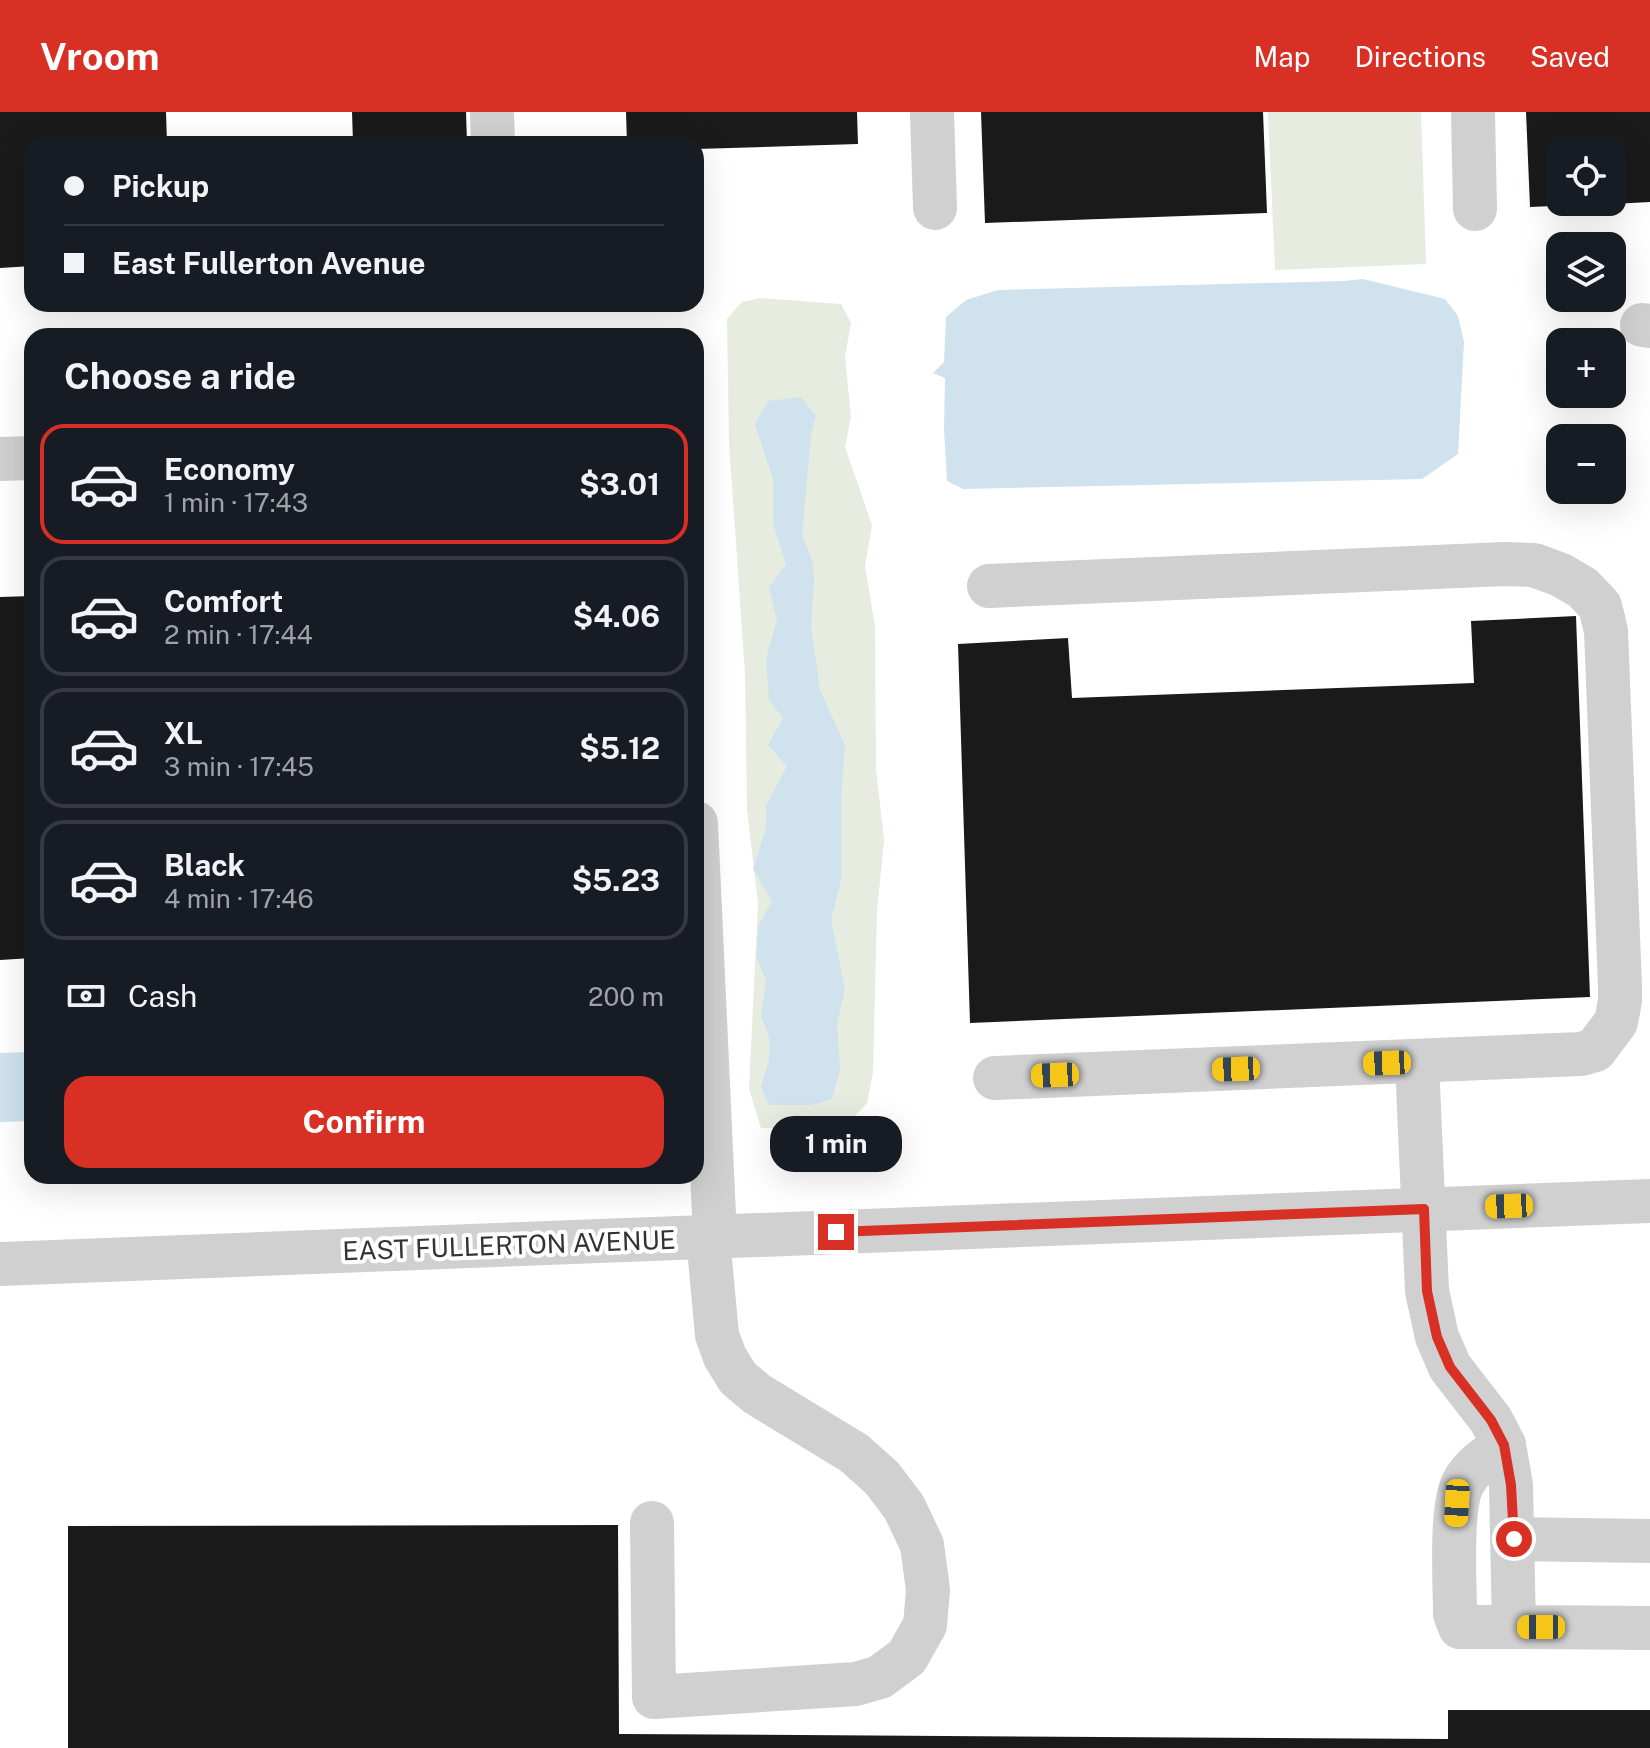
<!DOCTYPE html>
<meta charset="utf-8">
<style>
:root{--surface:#171b24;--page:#242831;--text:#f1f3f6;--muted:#9ea1a6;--line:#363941;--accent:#d93025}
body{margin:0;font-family:"Public Sans",sans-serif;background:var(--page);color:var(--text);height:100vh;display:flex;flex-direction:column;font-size:30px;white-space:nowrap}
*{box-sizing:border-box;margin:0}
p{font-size:26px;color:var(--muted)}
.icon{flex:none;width:44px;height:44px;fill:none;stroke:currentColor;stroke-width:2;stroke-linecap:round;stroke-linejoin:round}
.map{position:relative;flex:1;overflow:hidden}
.side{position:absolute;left:24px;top:216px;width:680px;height:856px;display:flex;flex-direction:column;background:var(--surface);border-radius:24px;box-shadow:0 8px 32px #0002}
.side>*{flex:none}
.guide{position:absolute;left:24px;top:24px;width:680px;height:176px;border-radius:24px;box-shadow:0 8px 32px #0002;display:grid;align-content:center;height:176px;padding:0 40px;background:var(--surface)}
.buttons{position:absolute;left:1546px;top:24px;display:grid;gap:16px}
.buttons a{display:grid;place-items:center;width:80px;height:80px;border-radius:16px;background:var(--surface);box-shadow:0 8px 32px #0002;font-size:40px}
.end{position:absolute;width:36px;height:36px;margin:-18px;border:10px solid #d93025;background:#fff;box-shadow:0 0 0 4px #fff}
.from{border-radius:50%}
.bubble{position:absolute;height:56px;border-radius:24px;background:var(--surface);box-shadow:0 8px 32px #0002;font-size:26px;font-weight:700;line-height:56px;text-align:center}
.car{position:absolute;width:24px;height:48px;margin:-24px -12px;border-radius:10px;box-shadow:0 0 6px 2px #0007;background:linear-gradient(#f5c518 24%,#345 0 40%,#f5c518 0 76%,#345 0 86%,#f5c518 0)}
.guide b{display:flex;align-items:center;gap:28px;height:76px;font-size:30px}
.guide b+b{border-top:2px solid var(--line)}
.guide i{width:20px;height:20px;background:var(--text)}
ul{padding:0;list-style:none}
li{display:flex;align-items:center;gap:24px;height:120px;margin:0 16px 12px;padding:0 24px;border:4px solid var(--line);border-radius:24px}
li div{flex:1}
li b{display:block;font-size:30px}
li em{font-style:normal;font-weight:700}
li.selected{border-color:var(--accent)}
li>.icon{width:72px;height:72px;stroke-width:1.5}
h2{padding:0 40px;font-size:36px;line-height:96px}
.pay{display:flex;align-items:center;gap:20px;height:88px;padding:0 40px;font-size:30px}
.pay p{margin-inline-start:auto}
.primary-button{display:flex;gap:16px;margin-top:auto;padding:16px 40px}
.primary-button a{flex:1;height:92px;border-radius:24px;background:var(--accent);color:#fff;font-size:32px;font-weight:700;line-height:92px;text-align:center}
header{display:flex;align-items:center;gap:48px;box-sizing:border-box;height:112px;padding:0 40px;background:var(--accent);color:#fff}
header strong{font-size:38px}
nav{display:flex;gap:44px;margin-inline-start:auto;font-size:28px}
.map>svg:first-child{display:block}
.green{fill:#e6ecdf}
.water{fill:#cfe2ee}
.building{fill:#1a1a1a}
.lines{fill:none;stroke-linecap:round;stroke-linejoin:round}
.minor{stroke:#d0d0d0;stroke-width:44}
.route{stroke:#d93025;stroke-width:10}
.labels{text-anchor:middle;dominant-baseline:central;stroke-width:8;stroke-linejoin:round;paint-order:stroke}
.street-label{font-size:26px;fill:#333;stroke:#fff}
</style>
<header>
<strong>Vroom</strong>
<nav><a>Map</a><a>Directions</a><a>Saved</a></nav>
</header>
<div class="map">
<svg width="1650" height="1636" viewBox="0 0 1650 1636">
<rect width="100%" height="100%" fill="#fff"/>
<g class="green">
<path d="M1268 0H1421L1426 152 1275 158Z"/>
<path d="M760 186 841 192 851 211 845 245 851 305 845 335 872 413 865 454 875 515 876 656 884 729 877 799 873 960 867 991 850 1009 813 1017 761 1016 749 977 758 792 747 697 745 562 729 330 727 207 742 190Z"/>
</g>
<g class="water">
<path d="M1363 167 1445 187 1458 204 1464 230 1458 342 1422 367 963 377 947 369 944 318 945 266 933 261 944 250 946 205 966 188 998 178 1343 169Z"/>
<path d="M801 285 816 304 811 323 802 423 813 451 814 470 811 514 820 578 845 633 841 689V768L831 808 845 877 837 912 840 957 832 987 811 993H769L761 975 769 948V926L761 903 766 869 756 843 759 812 772 789 753 757 766 716V694L787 654 768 633 783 606 769 588 766 547 777 508 769 476 786 452 773 411V367L755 312 768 289Z"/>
<path d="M32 940V1009L0 1010V941Z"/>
</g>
<g class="building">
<path d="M0 0H166L167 32H32V154L0 156Z"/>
<path d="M352 0H466L467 32H353Z"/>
<path d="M626 0H857L858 32 696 37V32H627Z"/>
<path d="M981 0H1263L1267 101 985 111Z"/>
<path d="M1526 0H1650V90L1612 92V38H1560V90H1596V92L1530 95Z"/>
<path d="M32 484V846L0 848V485Z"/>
<path d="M1576 504 1590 885 970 911 958 532 1068 526 1072 586 1474 571 1471 509Z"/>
<path d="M618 1413 619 1622 1448 1627V1598H1650V1636H68V1414Z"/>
</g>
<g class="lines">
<g class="minor">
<path d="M492 0 493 32"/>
<path d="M932 0 935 96"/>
<path d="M1473 0 1475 97"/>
<path d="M1642 213 1650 214"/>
<path d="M0 347 32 346"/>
<path d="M989 474 1505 452 1534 453 1561 463 1583 476 1600 494 1606 519 1620 874V889L1616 910 1595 938 1581 942 995 966"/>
<path d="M696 711 715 1125"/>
<path d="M1417 950 1427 1179 1437 1225 1450 1255 1491 1308 1504 1333 1511 1373 1514 1515 1650 1516"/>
<path d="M0 1152 1650 1089"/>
<path d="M1504 1333C1488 1344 1473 1353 1463 1371 1450 1397 1455 1471 1455 1502L1460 1515H1514"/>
<path d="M652 1411 654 1585 856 1572 880 1565 907 1545 925 1513 928 1478 922 1433 904 1395 882 1366 854 1341 757 1282 738 1266 725 1245 717 1223 708 1125"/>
<path d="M1514 1427 1650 1429"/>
</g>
</g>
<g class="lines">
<path class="route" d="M836 1120 1424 1097 1427 1179 1437 1225 1450 1255 1491 1308 1504 1333 1511 1373 1514 1427"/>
</g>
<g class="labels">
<g class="street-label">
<text transform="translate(509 1133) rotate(-2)">EAST FULLERTON AVENUE</text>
</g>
</g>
</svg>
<div class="buttons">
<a><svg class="icon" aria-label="locate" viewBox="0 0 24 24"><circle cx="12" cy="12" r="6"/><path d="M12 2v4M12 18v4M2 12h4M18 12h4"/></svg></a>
<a><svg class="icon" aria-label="layers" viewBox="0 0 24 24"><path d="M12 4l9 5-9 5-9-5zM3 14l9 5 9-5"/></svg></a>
<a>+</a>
<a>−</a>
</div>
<i class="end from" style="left:1514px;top:1427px"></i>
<i class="end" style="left:836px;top:1120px"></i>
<div class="bubble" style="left:770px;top:1004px;width:132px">1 min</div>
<i class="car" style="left:1387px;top:951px;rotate:268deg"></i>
<i class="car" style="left:1236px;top:957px;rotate:268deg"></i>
<i class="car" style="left:1055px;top:963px;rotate:268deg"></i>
<i class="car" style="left:1509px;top:1094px;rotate:268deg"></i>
<i class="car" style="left:1457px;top:1391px;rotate:183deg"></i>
<i class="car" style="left:1541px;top:1515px;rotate:270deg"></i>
<div class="guide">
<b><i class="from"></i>Pickup</b>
<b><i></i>East Fullerton Avenue</b>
</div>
<section class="side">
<h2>Choose a ride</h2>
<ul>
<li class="selected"><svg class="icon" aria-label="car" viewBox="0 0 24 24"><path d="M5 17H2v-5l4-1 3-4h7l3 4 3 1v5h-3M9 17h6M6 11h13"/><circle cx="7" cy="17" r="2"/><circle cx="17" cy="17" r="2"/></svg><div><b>Economy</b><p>1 min · 17:43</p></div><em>$3.01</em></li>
<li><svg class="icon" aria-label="car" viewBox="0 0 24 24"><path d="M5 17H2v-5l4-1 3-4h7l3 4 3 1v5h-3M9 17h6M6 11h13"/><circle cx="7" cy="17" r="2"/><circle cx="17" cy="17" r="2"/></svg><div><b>Comfort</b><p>2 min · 17:44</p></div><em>$4.06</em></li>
<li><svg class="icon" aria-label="car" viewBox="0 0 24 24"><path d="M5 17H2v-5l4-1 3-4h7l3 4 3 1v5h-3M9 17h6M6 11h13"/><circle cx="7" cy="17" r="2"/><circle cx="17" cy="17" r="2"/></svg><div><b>XL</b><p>3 min · 17:45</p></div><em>$5.12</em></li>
<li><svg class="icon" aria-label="car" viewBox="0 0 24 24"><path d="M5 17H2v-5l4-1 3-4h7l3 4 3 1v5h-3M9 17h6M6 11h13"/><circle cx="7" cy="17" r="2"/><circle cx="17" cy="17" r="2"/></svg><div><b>Black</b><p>4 min · 17:46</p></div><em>$5.23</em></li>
</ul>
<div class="pay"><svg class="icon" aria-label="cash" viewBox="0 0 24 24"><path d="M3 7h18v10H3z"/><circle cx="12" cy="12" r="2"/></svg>Cash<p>200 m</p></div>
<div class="primary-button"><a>Confirm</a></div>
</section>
</div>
